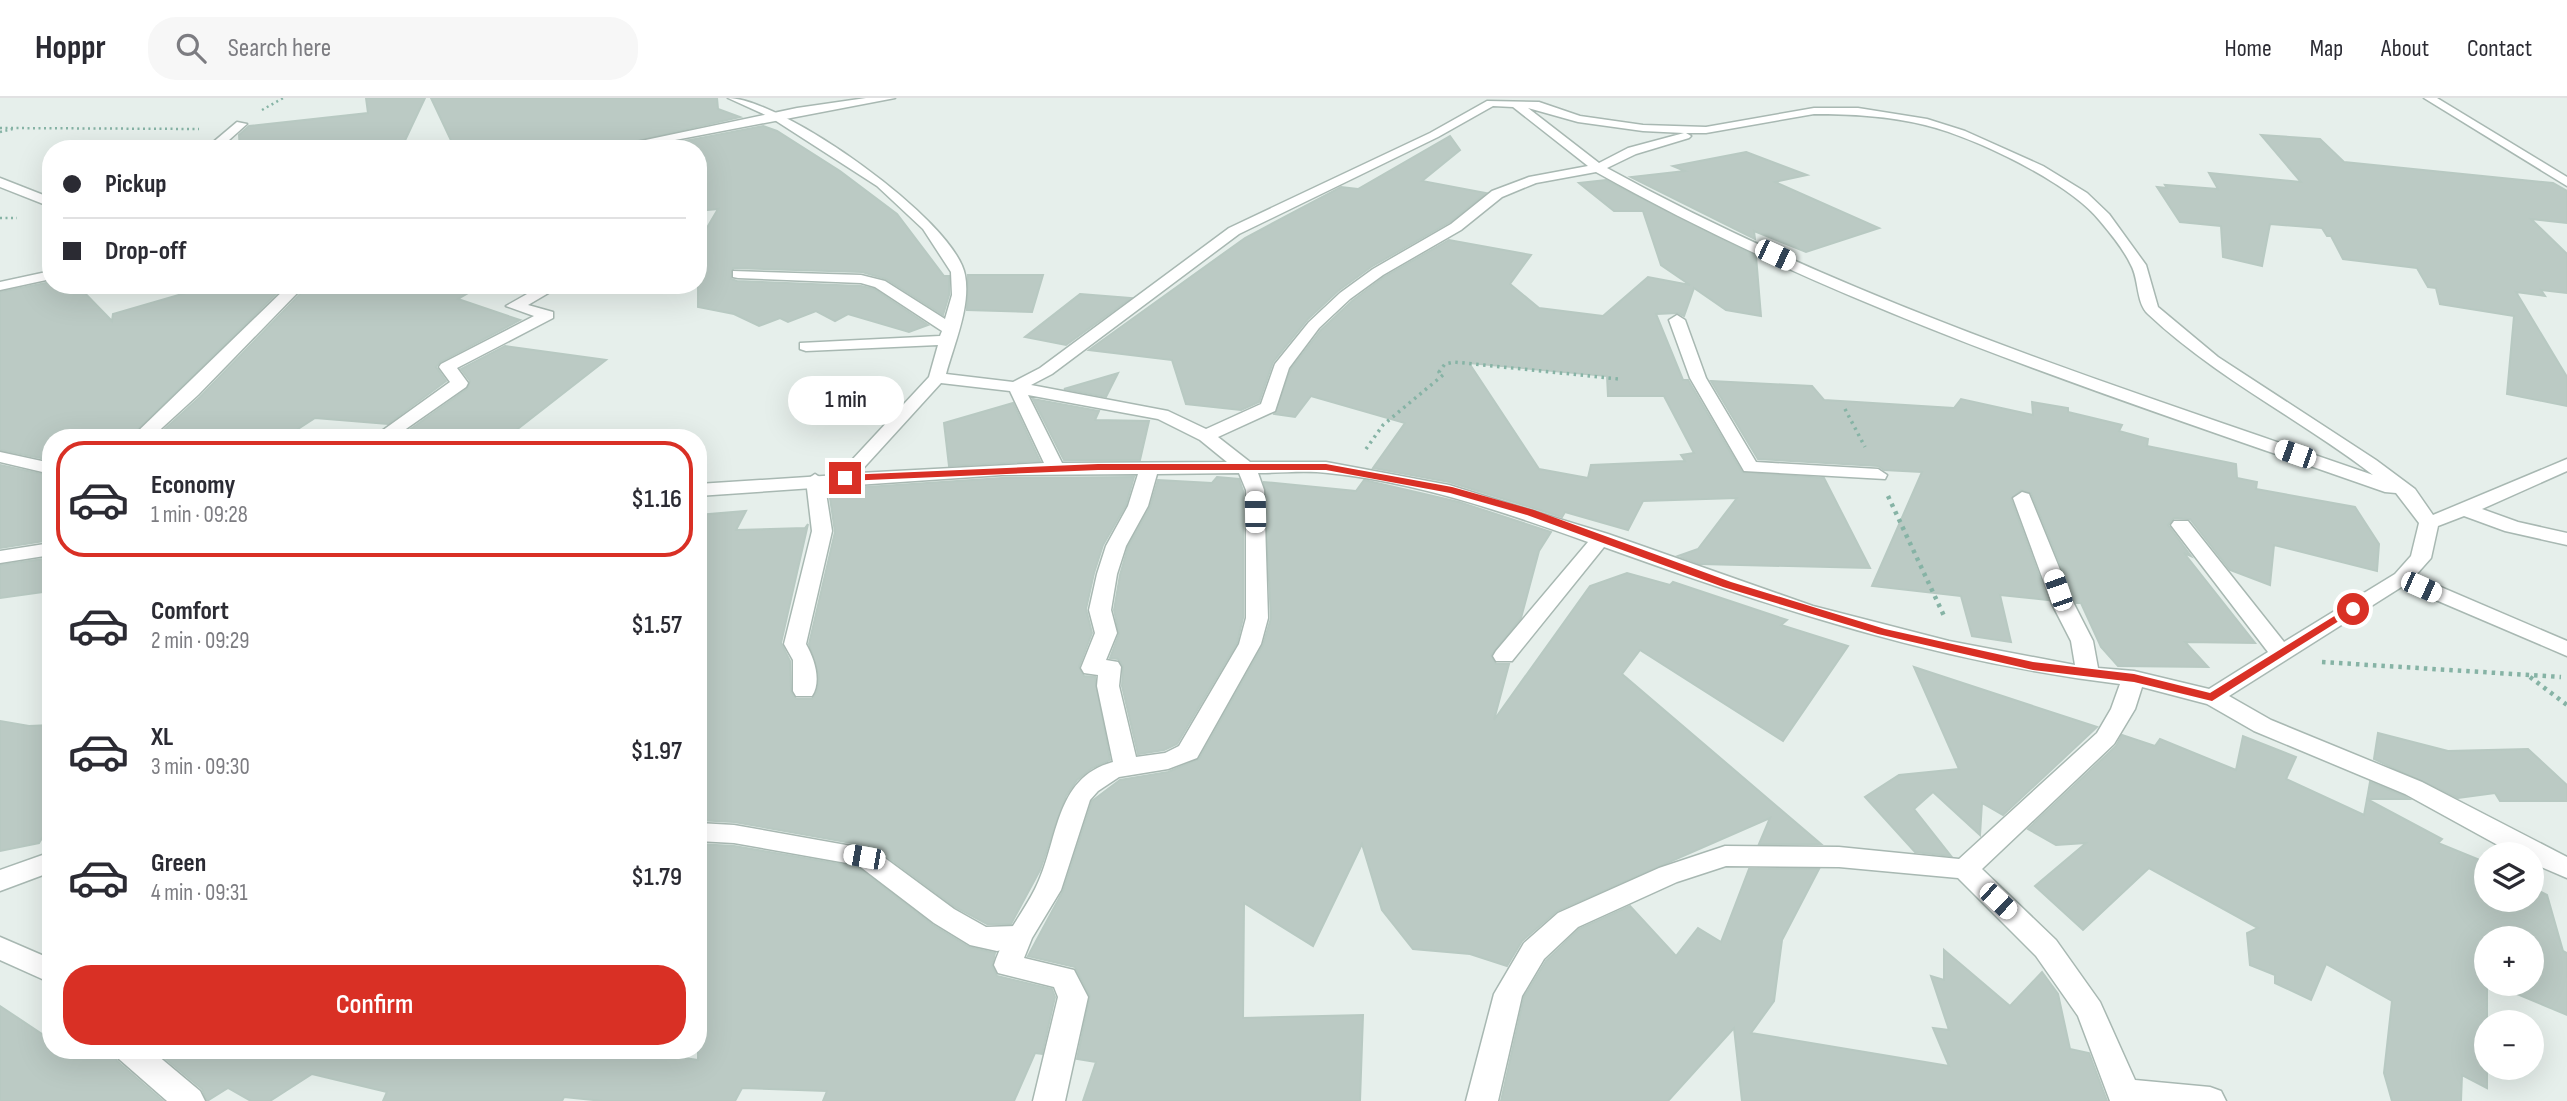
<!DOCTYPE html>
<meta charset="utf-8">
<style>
:root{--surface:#fff;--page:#f7f7f7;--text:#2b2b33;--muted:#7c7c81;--line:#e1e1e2;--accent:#d93025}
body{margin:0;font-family:"Sofia Sans Condensed",sans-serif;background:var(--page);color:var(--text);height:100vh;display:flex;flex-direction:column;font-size:26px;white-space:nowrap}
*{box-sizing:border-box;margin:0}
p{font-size:23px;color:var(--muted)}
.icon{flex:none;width:38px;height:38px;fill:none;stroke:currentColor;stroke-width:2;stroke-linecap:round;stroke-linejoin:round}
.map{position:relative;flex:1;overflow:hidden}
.panel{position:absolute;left:42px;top:331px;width:665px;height:630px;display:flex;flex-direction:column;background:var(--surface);border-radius:28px;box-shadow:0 7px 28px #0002}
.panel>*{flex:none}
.hud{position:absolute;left:42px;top:42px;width:665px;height:154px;border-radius:28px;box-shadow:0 7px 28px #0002;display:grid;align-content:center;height:154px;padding:0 21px;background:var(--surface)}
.fabs{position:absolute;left:2474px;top:744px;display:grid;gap:14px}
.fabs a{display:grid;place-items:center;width:70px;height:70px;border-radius:50%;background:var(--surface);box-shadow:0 7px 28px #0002;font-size:35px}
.end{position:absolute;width:32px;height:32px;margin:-16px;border:9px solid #d93025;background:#fff;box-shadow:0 0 0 4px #fff}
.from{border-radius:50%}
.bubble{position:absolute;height:49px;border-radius:24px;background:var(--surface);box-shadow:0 7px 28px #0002;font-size:23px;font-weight:600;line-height:49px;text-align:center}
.car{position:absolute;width:21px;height:42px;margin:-21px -10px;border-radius:9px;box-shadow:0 0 5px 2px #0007;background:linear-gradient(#fff 24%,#345 0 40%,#fff 0 76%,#345 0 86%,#fff 0)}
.hud b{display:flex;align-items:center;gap:24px;height:66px;font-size:26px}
.hud b+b{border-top:2px solid var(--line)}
.hud i{width:18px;height:18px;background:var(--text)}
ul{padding:12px 0 0;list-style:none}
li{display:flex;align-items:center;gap:21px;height:116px;margin:0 14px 10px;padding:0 7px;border:4px solid transparent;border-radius:28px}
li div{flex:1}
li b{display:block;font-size:26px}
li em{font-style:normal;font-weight:600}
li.selected{border-color:var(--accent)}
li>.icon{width:63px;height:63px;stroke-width:1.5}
.cta{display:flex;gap:14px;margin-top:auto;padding:14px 21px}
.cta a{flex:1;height:80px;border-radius:28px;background:var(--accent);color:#fff;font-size:28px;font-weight:600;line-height:80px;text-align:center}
header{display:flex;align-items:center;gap:42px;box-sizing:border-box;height:98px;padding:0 35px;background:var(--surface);border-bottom:2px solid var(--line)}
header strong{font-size:33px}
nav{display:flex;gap:38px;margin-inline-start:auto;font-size:24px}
.search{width:490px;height:63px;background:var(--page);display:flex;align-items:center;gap:18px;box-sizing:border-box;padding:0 24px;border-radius:28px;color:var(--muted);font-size:26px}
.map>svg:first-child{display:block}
.building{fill:#bbcac4;stroke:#b8c9c2;stroke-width:2;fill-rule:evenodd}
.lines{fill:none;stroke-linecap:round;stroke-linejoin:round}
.service-casing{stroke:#a8b8b2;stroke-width:3}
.minor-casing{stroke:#a8b8b2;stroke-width:3}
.tertiary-casing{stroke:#a8b8b2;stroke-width:3}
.path-far2{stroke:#86b3a5;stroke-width:2.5;stroke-dasharray:2 3.5;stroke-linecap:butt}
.path-far1{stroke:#86b3a5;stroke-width:3.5;stroke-dasharray:2.5 4.5;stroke-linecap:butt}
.path{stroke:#86b3a5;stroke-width:4.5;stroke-dasharray:3.5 5;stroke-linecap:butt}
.service{fill:#fff;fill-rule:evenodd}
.minor{fill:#fff;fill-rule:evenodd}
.tertiary{fill:#fff;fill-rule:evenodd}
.route{fill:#d93025}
</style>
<header>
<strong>Hoppr</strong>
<div class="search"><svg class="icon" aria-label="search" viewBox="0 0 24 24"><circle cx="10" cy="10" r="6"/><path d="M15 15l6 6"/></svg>Search here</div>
<nav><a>Home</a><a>Map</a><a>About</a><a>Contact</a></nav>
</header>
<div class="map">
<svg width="2567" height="1003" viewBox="0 0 2567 1003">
<rect width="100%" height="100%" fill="#e6efeb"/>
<g class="building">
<path d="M366 0H425L401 51H240L239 37 249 28 368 15Z"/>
<path d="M431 0H717L718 11 740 19 601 51H511L503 44 455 51Z"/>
<path d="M763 28 777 33 840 73 897 116 944 178H949V197L943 217 886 181 862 174 733 170 731 181 737 183 861 188 874 191 928 227 909 234 848 216 835 223 816 213 788 224 780 220 759 228 734 216 698 209V145L718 111 698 113V51H643Z"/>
<path d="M2261 37 2320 41 2344 64 2553 85 2567 93V125L2531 121 2567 156V195L2541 192 2545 198 2516 194 2567 279V308L2507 296 2514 218 2440 206 2436 190 2428 189 2417 170 2343 161 2331 138H2327L2322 130 2270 126 2262 168 2223 159 2221 128 2180 124 2157 89 2167 90 2165 87 2218 91 2209 75 2301 84Z"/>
<path d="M1450 38 1460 52 1422 83 1486 95 1450 124 1371 169 1338 193 1307 222 1273 264 1259 304 1241 312 1186 306 1172 262 1089 252 1245 140 1341 89 1358 91Z"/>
<path d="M1746 54 1807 77 1775 84 1879 130 1806 154 1754 133 1755 141 1631 79 1685 73 1673 68Z"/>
<path d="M1606 82 1756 158 1761 218 1726 212 1694 190 1684 218 1678 215 1656 216 1683 282H1688L1742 374 1824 380 1870 470 1700 466 1678 458 1698 451 1737 400 1643 403 1628 432 1565 414 1562 419 1449 384 1373 370 1405 325 1311 298 1295 319 1274 316 1291 271 1321 232 1352 203 1384 179 1449 142 1531 157 1510 186 1539 210 1603 218 1648 179 1690 187 1661 167 1643 113H1614L1579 85ZM1469 265 1607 278 1608 298H1664L1694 355 1681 357 1685 363 1591 367 1588 380 1539 371Z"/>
<path d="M968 177H1043L1032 214 967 212Z"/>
<path d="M51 184V187H77L112 223 113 216 213 187H272L266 192H280L129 340H51V362L0 352V194Z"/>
<path d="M374 187H482L458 201 520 222 440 264 436 269 446 283 388 326 315 320 284 340H155L200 299 305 191Z"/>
<path d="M1080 196 1131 200 1066 247 1025 239Z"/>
<path d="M505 248 606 262 506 340H398L467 291 470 283 461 271Z"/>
<path d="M1118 275 1106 299 1064 291Z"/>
<path d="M1711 283 1812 288 1824 302 1954 310 1961 301 2033 317 2032 304 2068 310V314L2122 327 2119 333 2148 341 2147 348 2236 366 2237 380 2257 384 2256 391 2355 409 2379 446 2377 473 2274 447 2270 487 2230 472 2190 421 2174 420 2168 427 2191 458 2184 455 2255 545 2185 544 2208 569 2118 568 2101 549 2081 505H2076L2031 395 2021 392 2011 401 2048 502 2000 497 2011 544 1972 538 1961 498 1872 488 1922 374 1884 372 1878 368 1758 361Z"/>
<path d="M1033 301 1099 313 1095 322 1149 323 1140 362H1064Z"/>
<path d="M1013 305 1040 363 949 368 944 325Z"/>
<path d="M0 367 51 378V442L0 450Z"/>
<path d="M1134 379 1126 407 1103 447 1094 475 1086 511 1092 535 1079 569 1084 578 1095 579 1110 662 1092 670 1077 682 1066 698 1040 772 1011 826H987L955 809 874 749 734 724 698 722V417L746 413 736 432 805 430 808 426 781 545 790 563 791 594 796 601H812L817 593 819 578 809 546 835 434 830 400 837 391 1002 380Z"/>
<path d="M1217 379 1239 381 1243 393V520L1237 545 1177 646 1164 652 1138 656 1122 588 1123 568 1118 561 1110 560 1119 536 1114 512 1120 477 1128 449 1150 409 1158 382 1212 385Z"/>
<path d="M1364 382 1459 404 1551 434 1539 453 1521 520 1491 557 1496 566H1509L1494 622 1590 488 1627 475 1670 487 1673 484 1787 522 1781 527 1848 548 1783 643 1640 552 1622 576 1821 746H1759L1770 720 1557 813 1522 843 1507 868 1470 856 1413 851 1382 812 1362 746 1313 848 1244 805 1243 920 1363 917 1360 1003H1083L1096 964 1077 961 1090 898 1075 869 1028 858 1063 793 1092 703 1120 682 1168 674 1199 661 1263 547 1271 520 1264 384 1356 393Z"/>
<path d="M51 460V493L0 500V467Z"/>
<path d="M1914 569 2097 629 2003 717 1982 705 1980 737 1933 694 1914 711 1951 758 1915 754 1865 699 1899 677 1959 671Z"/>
<path d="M0 623 29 628 51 627V725L39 745 0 753Z"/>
<path d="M2378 635 2448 653 2528 651 2567 687V703H2500L2495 695 2458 700 2374 661Z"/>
<path d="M2122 637 2155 648 2160 641 2236 672 2243 638 2296 659 2286 681 2364 717 2367 701 2442 741 2438 745 2487 765V802H2532V789L2547 797 2563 853 2567 855V917L2493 886H2532V840H2487V990L2462 977 2461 1003H2392L2384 975 2392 903 2326 866 2311 902 2275 885V877L2250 867 2247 835 2258 830 2149 770 2083 832 2035 788 2086 745 2056 747 2028 731 2116 648Z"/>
<path d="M2370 684 2404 698 2409 701H2367Z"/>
<path d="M698 746 734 748 857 769 933 827 969 849 995 855 992 868 997 878 1052 891 1055 899 1042 956 1035 955 1014 1003H823L827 993 742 990 735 1003H603L564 999 562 1003H383L387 994 312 976 270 1003H251L228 990 207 1003 202 991 155 952H630L698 962Z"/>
<path d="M1749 771H1819L1782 842 1774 903 1751 935 1949 968 1933 930 1949 932 1931 878 1944 882V852L2010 908 2042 874 2058 896 2070 951 2089 955 2107 1003H1742L1734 930 1668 1003H1501L1524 899 1546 863 1579 831 1630 808 1676 858 1698 830 1721 844Z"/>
<path d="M0 908 51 942V952H113L117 963 163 1003H0Z"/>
</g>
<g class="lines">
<defs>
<g id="service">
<path d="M543 187H562L528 207 553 214V220L457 270 468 285 466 289 393 340H372L450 284 439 269 441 266 534 218 506 208Z"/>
<path d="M815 376 824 382 832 433 806 546C814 560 822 583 812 598H796L793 593V562L784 546 812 433 806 382Z"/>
<path d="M698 725 734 727 874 752 954 811 986 829 1016 828 1026 831 1030 839 1026 847 997 853 970 847 934 825 858 767 734 745 698 743Z"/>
<path d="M51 754V774L0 793V772Z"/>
</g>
<g id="minor">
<path d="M728 0C781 0 955 122 965 177 971 208 954 246 946 276L1013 284 1040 270 1229 130 1430 35 1487 3 1539 4 1580 18 1643 27 1706 29 1814 10H1858L1927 21 1965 33 2043 68 2087 95 2109 116 2146 167 2158 209 2218 259 2376 362 2415 391 2433 417 2567 361V373L2482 411 2518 424 2567 435V447L2505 433 2464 418 2438 428 2431 460 2415 478 2567 543V558L2403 488 2229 598 2271 622 2422 684 2567 759V780L2532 765V756H2514L2405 696 2254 633 2207 606 2142 589 2135 611 2114 646 1982 771 2056 842 2100 904 2135 982 2210 989 2221 993 2226 1003H2110L2078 918 2036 858 1958 780 1839 769 1726 768 1677 784 1578 829 1544 861 1522 898 1498 1003H1466L1494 896 1524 845 1558 815 1659 770 1725 748 1839 749 1959 761 2097 635 2111 611 2120 586C1938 564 1776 511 1604 449L1512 563H1496L1493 558 1496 553 1588 444C1504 414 1417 384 1328 375 1305 372 1281 375 1258 375L1264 392 1268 520 1261 546 1197 660 1168 671 1119 679 1098 693 1090 702 1061 792 1032 840 1024 860 1074 872 1088 899 1065 1003H1033L1058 899 1054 889 998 875 994 867C1003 838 1022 817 1035 791 1059 745 1053 680 1113 664L1097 588 1098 577 1084 575 1081 570 1095 535 1089 512 1097 476 1106 448 1128 408 1138 376 1002 377 698 398V386L838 377 929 279 938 247 806 253 800 251V245L940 238 942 233 875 189 861 185 738 180 733 179V173L861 177 885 183 945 221 952 197 951 174 923 131 877 88 770 19ZM1493 8 1513 9 1588 68 1529 79 1492 93 1451 126 1373 171 1340 195 1309 224 1275 266 1261 306 1206 331 1168 313 1031 287 1052 276 1239 136 1438 39ZM1528 10 1578 24 1643 33 1684 35 1628 50 1599 65ZM1814 16C1851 16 1889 18 1925 27 1974 39 2069 84 2100 123 2111 136 2124 152 2131 167 2139 181 2136 205 2148 216 2216 280 2300 321 2373 377 2113 287 1850 204 1607 70L1636 56 1689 40 1691 38 1686 35H1706ZM1596 74C1845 214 2117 300 2385 394L2396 395 2419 425 2411 458 2395 476 2284 544 2188 423H2174L2171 427 2174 431 2268 554 2209 591 2134 573 2098 570 2093 543 2074 506 2029 396 2022 394 2013 400 2052 506 2071 543 2075 567 1949 543 1813 508 1608 436 1449 387 1326 364H1250L1218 339 1275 313 1289 270 1319 230 1350 201 1383 177 1461 132 1502 99 1536 85ZM941 285 1010 293 1044 365 859 375ZM1028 297 1158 321 1200 342 1227 364 1062 365ZM1239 375 1246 392V520L1239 546 1179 648 1165 655 1136 659 1119 588 1121 569 1118 564 1106 562 1117 535 1111 512 1117 476 1126 448 1148 408 1157 376Z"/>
<path d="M2424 0H2437L2567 79V88Z"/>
<path d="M237 24 247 26 219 51H205Z"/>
<path d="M0 80 51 100V109L0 89Z"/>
<path d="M289 187H305L198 297 151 340H131Z"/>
<path d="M1677 217 1685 222 1706 280 1756 364 1878 371 1887 377 1885 381 1744 373 1690 280 1669 222Z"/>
<path d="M0 354 51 365V376L0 364Z"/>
<path d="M51 445V457L0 465V453Z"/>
<path d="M0 839 51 861V885L0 862Z"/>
<path d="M115 952H151L200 993 205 1003H167L119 961Z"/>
</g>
<g id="tertiary">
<path d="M866 0H895L628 51H603L797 10Z"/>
<path d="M51 173V181L0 192V184Z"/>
</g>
</defs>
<use href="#service" class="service-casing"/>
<use href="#minor" class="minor-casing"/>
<use href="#tertiary" class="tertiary-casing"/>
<g class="path-far2">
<path d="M262 12 283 0"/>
<path d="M0 30 199 31"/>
<path d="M0 34 13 31"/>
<path d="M0 120H17"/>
</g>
<g class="path-far1">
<path d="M1845 311 1865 349"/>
<path d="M1366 351 1383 327 1443 277 1439 274 1445 266 1454 264 1619 281"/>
</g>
<g class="path">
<path d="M1888 398 1945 520"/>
<path d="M2322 564 2561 579"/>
<path d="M2530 579 2567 607"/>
</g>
<use href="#service" class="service"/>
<use href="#minor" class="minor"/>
<use href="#tertiary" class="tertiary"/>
</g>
<path class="route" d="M1098 366H1326L1452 389 1534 412 1731 484 1885 531 2033 564 2134 576 2210 595 2349 509 2358 511 2212 603 2134 584 2033 572 1878 536 1723 489 1527 417 1450 395 1326 372H1098L845 383 840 380 845 377Z"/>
</svg>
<div class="fabs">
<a><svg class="icon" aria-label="layers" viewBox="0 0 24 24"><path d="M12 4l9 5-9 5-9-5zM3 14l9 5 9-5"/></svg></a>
<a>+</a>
<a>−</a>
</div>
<i class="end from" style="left:2353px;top:511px"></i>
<i class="end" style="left:845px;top:380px"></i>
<div class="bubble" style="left:788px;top:278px;width:116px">1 min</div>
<i class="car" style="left:1775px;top:157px;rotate:115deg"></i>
<i class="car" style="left:2295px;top:356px;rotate:289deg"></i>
<i class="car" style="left:1255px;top:414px;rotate:359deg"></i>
<i class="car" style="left:2421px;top:489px;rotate:114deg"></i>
<i class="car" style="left:2058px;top:492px;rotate:341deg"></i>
<i class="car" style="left:864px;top:759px;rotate:280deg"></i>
<i class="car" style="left:1998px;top:803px;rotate:133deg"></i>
<div class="hud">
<b><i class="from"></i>Pickup</b>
<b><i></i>Drop-off</b>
</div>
<section class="panel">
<ul>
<li class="selected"><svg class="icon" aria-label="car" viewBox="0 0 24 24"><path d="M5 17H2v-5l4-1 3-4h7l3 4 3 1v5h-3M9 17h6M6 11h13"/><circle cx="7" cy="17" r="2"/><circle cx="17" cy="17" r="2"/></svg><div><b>Economy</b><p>1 min · 09:28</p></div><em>$1.16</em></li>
<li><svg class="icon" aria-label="car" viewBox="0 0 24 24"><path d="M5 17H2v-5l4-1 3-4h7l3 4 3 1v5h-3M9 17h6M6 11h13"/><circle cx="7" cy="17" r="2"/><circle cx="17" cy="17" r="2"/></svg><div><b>Comfort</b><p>2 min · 09:29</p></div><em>$1.57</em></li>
<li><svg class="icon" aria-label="car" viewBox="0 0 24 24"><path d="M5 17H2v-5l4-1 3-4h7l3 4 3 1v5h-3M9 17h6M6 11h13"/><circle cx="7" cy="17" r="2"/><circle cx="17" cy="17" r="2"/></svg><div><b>XL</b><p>3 min · 09:30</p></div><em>$1.97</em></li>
<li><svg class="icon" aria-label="car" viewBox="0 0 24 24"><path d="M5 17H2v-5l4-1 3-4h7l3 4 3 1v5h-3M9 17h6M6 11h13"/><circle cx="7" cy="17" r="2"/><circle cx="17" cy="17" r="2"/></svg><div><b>Green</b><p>4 min · 09:31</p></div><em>$1.79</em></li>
</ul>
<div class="cta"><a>Confirm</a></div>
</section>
</div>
